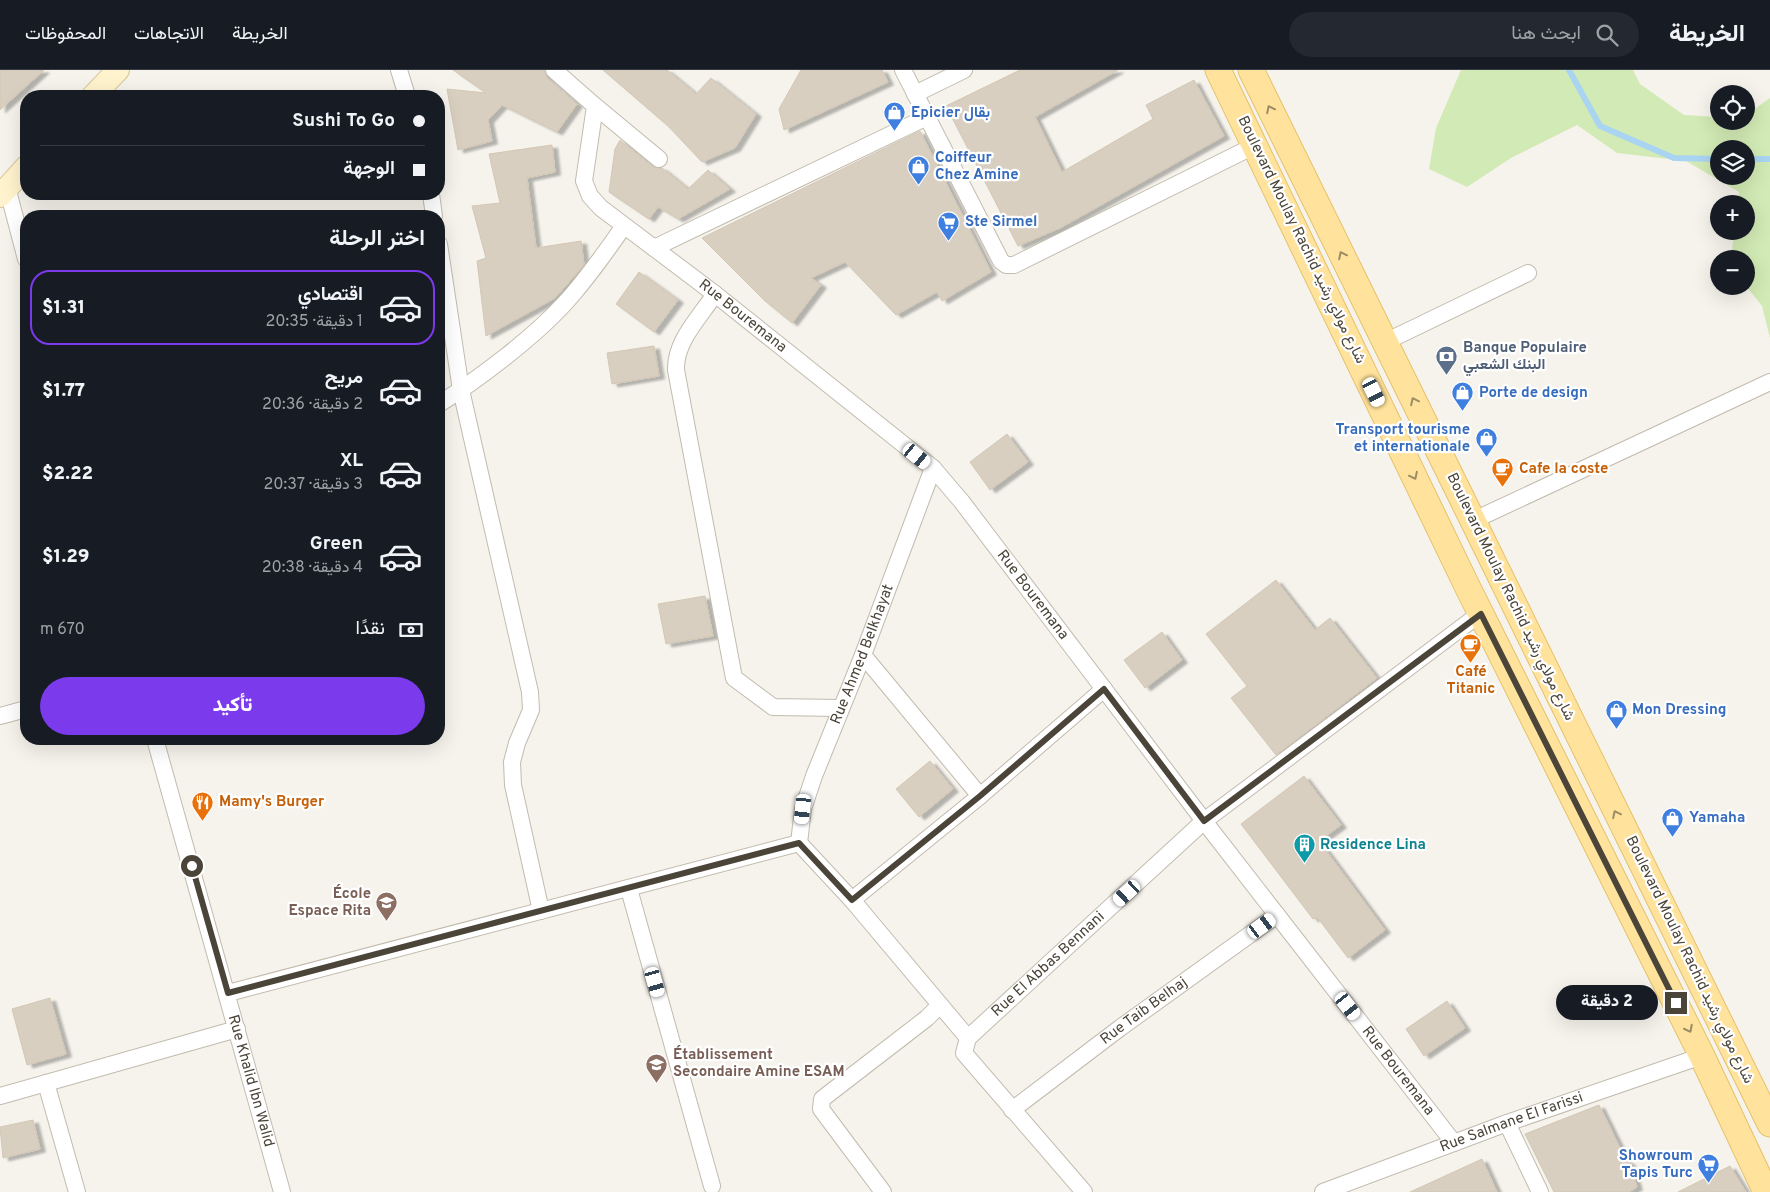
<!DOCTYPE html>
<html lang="ar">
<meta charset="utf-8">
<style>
:root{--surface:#171b24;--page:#242831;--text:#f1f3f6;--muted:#9ea1a6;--line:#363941;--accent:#7c3aed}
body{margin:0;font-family:Overpass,Vazirmatn,sans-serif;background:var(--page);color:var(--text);direction:rtl;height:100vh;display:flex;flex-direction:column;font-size:19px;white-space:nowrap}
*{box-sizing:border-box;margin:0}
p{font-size:16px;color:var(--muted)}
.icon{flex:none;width:28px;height:28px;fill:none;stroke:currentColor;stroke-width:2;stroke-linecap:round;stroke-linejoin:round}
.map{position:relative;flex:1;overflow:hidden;direction:ltr}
.drawer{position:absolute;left:20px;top:140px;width:425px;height:535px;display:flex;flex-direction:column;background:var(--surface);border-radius:20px;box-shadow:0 5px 20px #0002;direction:rtl}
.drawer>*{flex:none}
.banner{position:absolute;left:20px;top:20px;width:425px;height:110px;border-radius:20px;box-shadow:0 5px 20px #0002;direction:rtl;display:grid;align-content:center;height:110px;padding:0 20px;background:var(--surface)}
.controls{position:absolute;left:1710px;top:15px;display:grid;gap:10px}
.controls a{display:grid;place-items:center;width:45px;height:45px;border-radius:50%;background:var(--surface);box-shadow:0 5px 20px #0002;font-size:25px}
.end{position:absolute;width:22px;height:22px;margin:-11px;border:6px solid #4b4439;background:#fff;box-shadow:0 0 0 2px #fff}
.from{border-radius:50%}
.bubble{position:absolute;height:35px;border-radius:18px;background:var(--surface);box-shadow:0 5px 20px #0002;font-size:16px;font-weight:800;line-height:35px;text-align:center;direction:rtl}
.car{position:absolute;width:15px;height:30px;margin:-15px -8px;border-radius:6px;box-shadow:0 0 4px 1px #0007;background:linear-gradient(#fff 24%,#345 0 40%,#fff 0 76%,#345 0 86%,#fff 0)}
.banner b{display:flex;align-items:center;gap:18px;height:48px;font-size:19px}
.banner b+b{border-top:1px solid var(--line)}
.banner i{width:12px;height:12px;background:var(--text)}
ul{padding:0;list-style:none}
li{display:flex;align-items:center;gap:15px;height:75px;margin:0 10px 8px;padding:0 10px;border:2px solid transparent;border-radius:20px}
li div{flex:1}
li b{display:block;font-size:19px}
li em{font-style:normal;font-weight:800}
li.active{border-color:var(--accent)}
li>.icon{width:45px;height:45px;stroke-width:1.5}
h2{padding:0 20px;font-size:22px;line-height:60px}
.pay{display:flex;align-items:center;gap:12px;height:55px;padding:0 20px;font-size:19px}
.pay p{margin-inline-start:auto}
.action{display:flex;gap:10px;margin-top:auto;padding:10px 20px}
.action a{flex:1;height:58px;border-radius:30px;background:var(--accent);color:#fff;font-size:20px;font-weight:800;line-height:58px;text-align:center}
header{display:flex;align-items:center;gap:30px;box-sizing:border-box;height:70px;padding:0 25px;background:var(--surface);border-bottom:1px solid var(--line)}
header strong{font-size:24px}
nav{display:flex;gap:28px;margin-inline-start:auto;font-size:18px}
.search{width:350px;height:45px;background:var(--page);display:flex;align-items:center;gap:12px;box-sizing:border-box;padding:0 18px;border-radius:28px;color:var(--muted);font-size:19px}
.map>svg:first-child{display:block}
.green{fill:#d2eab5;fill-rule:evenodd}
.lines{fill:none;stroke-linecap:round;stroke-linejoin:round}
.stream{stroke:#a9d4f2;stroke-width:6}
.building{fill:#d8cfc1;stroke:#d3c7b4;filter:url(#shadow)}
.street-casing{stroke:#c2bbae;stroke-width:18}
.secondary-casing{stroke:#d6c79b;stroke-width:24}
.primary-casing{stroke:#e6c16a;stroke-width:27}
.street{stroke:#fff;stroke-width:16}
.secondary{stroke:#fff3cd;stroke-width:22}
.primary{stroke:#ffe39c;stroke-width:25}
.oneway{stroke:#9c8c66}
.route{stroke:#4b4439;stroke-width:6}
.labels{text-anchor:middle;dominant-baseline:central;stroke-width:4.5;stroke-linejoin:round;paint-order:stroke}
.shop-label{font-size:15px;font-weight:bold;fill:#366cbe;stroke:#fff;text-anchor:start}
.street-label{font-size:15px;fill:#4b4439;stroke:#fff}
.service-label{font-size:15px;font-weight:bold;fill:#4e5e75;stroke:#fff;text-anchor:start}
.food-label{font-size:15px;font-weight:bold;fill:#c56008;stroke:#fff;text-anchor:start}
.culture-label{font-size:15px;font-weight:bold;fill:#0d838f;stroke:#fff;text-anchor:start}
.education-label{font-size:15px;font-weight:bold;fill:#785e54;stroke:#fff;text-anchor:end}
</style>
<header>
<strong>الخريطة</strong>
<div class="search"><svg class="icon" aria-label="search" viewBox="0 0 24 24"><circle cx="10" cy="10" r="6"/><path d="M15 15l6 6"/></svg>ابحث هنا</div>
<nav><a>الخريطة</a><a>الاتجاهات</a><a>المحفوظات</a></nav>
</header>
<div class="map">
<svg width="1770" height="1122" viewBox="0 0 1770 1122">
<defs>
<filter id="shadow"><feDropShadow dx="5.5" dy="3" stdDeviation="1" flood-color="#0004"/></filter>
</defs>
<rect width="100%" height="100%" fill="#f6f3ec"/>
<path class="green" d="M1461 0H1633L1640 14 1684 45 1719 47V51H1746V45L1770 28V268L1762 236 1746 216V189H1731L1734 161H1746V134H1737L1739 122 1686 91 1617 83 1577 55 1511 88 1467 117 1429 99 1436 58ZM1719 79H1746V106H1719Z"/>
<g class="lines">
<g class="stream">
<path d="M1569 0 1600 56 1674 88 1719 89"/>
<path d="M1746 89H1770"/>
</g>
</g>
<g class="building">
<path d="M0 0H44L0 40Z"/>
<path d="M453 0H544L547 8 577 34 557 62 502 35 488 50 492 71 458 80 447 19 486 23Z"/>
<path d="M603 0H667L696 24 711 8 756 44 735 78 702 92 668 56Z"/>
<path d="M801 0H882L888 12 784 60 779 39Z"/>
<path d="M1020 0H1118L1035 47 1062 102 1153 49 1146 35 1194 10 1224 66 1060 158 1018 176 946 36Z"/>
<path d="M920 61 991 202 942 231 937 222 896 245 845 192 811 208 821 215 792 253 765 231 702 168Z"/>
<path d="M620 70 653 97 662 98 688 119 708 100 730 119 678 149 658 137 649 149 609 122 615 79Z"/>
<path d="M552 75 555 102 527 108 536 178 581 171 584 195 555 228 486 266 477 191 486 188 472 136 500 133 489 84Z"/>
<path d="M639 202 678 230 654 262 616 234Z"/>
<path d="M654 276 659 306 612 314 607 283Z"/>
<path d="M1007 364 1028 392 990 420 970 392Z"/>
<path d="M1276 510 1315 560 1330 548 1377 608 1276 685 1231 628 1247 616 1206 564Z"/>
<path d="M705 526 713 566 666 574 658 534Z"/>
<path d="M1162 562 1182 590 1145 618 1124 590Z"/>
<path d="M930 691 953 719 919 747 896 719Z"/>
<path d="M1304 706 1341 755 1319 771 1385 860 1348 888 1317 847 1313 849 1241 754Z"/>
<path d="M50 928 66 984 27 995 12 939Z"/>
<path d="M1447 931 1465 958 1424 986 1406 959Z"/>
<path d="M1599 1035 1627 1092 1629 1091 1637 1117 1629 1122H1554L1525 1064Z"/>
<path d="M33 1050 40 1079 3 1088 0 1057Z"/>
<path d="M1482 1089 1497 1122H1410Z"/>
<path d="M1730 1096 1746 1122H1678Z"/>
</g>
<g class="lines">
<defs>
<g id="street">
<path d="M399 0 407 26"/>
<path id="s1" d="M554 0 595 36 584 111 590 126 601 138 715 224 933 398 962 432 1204 751 1454 1073"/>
<path d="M903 0 1001 191 1006 195H1014L1256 75"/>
<path d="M915 24 964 0"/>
<path d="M595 36 659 89"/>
<path d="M7 117 26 189"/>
<path d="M431 124 434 146"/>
<path d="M439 174 461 320 530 622 531 640 517 673 512 692 513 715 541 841"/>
<path d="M654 178 927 47"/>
<path d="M715 224C700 247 675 271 676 300L734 608 773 637 840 638"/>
<path d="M1385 272 1528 203"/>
<path d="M439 334C479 309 534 267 565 233 587 209 605 183 624 156"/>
<path d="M1472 451 1770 312"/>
<path d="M863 585 980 726"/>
<path d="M0 646 26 639"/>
<path id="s2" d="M155 669 282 1122"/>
<path d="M799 773 852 830 968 968 964 983 1084 1122"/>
<path id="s3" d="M799 773 803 739 814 706 863 585 933 398"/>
<path d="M629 819 712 1116"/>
<path d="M852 830 980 726 1104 619"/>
<path d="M228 923 799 773"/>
<path id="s4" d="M968 968 1204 751 1481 543"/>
<path d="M46 1013 77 1122"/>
<path d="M0 1026 237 959"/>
<path id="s5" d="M1012 1040 1120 958 1277 845"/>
<path d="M1507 1053 1540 1122"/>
<path d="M883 1122 821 1039 822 1029 927 948 940 935"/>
<path id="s6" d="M1323 1122 1507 1053 1702 986"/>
</g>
<g id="secondary">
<path d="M93 26 118 0"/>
<path d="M0 126 26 97"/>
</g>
<g id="primary">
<path d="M1218 0 1467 516 1702 986 1766 1122"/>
<path d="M1251 0 1770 1054"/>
</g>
</defs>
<use href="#street" class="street-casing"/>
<use href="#secondary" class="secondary-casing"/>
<use href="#primary" class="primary-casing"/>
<use href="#street" class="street"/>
<use href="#secondary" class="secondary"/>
<use href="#primary" class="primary"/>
</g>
<defs><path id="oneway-chevron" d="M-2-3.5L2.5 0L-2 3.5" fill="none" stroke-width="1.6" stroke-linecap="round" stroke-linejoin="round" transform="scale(1.25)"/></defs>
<g class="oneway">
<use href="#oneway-chevron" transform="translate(1270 39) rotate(-116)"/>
<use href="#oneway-chevron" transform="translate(1342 185) rotate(-116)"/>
<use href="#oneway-chevron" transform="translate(1414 331) rotate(-116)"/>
<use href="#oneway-chevron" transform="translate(1414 406) rotate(64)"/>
<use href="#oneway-chevron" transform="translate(1616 744) rotate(-116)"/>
<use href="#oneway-chevron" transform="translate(1689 959) rotate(63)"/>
</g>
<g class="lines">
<path class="route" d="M192 796 228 923 799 773 852 830 980 726 1104 619 1204 751 1481 544 1676 933"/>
</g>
<defs>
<symbol id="shop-pin" viewBox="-11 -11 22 30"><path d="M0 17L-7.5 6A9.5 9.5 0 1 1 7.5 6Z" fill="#3f7fe0" stroke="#fff"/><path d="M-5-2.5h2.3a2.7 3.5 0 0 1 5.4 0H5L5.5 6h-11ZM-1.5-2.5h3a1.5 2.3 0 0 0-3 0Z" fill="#fff"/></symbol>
<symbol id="supermarket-pin" viewBox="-11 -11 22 30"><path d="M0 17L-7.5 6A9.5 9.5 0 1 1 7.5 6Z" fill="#3f7fe0" stroke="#fff"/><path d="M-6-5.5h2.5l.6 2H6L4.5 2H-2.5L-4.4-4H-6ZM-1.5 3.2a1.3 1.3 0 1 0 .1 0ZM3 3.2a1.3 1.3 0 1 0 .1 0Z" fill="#fff"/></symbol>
<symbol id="bank-pin" viewBox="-11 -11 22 30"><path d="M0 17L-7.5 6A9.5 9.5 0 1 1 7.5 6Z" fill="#5c6f8a" stroke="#fff"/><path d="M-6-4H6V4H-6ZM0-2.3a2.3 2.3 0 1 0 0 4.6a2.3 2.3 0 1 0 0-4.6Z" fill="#fff"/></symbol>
<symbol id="cafe-pin" viewBox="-11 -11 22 30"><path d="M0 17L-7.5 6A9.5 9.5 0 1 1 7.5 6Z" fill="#e8710a" stroke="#fff"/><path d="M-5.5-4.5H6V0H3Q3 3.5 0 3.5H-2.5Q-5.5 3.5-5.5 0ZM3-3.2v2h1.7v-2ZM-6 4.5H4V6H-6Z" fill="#fff"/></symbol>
<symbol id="restaurant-pin" viewBox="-11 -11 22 30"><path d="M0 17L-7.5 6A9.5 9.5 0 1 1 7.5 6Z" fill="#e8710a" stroke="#fff"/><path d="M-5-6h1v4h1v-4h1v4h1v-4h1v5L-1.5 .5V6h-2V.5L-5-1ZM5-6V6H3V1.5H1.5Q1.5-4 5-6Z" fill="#fff"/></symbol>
<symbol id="building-pin" viewBox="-11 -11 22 30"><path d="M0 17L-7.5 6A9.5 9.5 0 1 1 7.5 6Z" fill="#0f9aa8" stroke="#fff"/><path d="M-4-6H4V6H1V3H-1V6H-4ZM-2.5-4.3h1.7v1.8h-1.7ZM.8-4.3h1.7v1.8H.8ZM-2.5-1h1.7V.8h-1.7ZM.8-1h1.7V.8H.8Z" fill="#fff"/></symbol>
<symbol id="school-pin" viewBox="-11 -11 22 30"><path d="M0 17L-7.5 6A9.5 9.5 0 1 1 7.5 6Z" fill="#8d6e63" stroke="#fff"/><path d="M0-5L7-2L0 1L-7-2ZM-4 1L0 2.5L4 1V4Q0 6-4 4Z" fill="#fff"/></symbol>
</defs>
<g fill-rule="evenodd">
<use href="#shop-pin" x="882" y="30" width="25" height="34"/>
<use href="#shop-pin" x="906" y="84" width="25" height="34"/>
<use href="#supermarket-pin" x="936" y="140" width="25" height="34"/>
<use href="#bank-pin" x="1434" y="274" width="25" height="34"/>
<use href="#shop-pin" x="1450" y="310" width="25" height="34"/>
<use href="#shop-pin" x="1474" y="356" width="25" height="34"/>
<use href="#cafe-pin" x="1490" y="386" width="25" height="34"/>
<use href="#cafe-pin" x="1458" y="562" width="25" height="34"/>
<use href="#shop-pin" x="1604" y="628" width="25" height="34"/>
<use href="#restaurant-pin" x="190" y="720" width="25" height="34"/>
<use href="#shop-pin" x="1660" y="736" width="25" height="34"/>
<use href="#building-pin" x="1292" y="762" width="25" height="34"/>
<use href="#school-pin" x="374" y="820" width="25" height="34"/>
<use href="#school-pin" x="644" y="982" width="25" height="34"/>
<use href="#supermarket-pin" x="1696" y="1082" width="25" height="34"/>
</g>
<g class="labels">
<g class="shop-label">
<text x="911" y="43">Epicier بقال</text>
<text x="935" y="88">Coiffeur<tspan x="935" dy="17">Chez Amine</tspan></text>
<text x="965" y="152">Ste Sirmel</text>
<text x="1479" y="323">Porte de design</text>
<text x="1470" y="360" text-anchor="end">Transport tourisme<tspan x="1470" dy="17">et internationale</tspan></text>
<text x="1632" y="640">Mon Dressing</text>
<text x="1689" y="748">Yamaha</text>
<text x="1693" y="1086" text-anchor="end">Showroum<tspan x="1693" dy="17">Tapis Turc</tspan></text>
</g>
<g class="street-label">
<text transform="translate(1301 170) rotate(64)">Boulevard Moulay Rachid شارع مولاي رشيد</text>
<text stroke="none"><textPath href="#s1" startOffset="341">Rue Bouremana</textPath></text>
<text stroke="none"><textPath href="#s1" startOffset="746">Rue Bouremana</textPath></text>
<text transform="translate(1510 527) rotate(64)">Boulevard Moulay Rachid شارع مولاي رشيد</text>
<text stroke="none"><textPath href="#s3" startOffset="200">Rue Ahmed Belkhayat</textPath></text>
<text transform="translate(1689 890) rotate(64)">Boulevard Moulay Rachid شارع مولاي رشيد</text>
<text stroke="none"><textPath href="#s4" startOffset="109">Rue El Abbas Bennani</textPath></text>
<text stroke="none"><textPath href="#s5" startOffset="165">Rue Taib Belhaj</textPath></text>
<text stroke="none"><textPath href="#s1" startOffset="1346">Rue Bouremana</textPath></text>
<text stroke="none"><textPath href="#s2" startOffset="355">Rue Khalid Ibn Walid</textPath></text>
<text stroke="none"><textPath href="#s6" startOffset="201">Rue Salmane El Farissi</textPath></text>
</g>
<g class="service-label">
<text x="1463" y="278">Banque Populaire<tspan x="1463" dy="17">البنك الشعبي</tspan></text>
</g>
<g class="food-label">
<text x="1519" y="399">Cafe la coste</text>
<text x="1471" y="602" text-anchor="middle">Café<tspan x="1471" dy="17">Titanic</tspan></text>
<text x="219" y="732">Mamy's Burger</text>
</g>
<g class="culture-label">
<text x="1320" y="775">Residence Lina</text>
</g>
<g class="education-label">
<text x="371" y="824">École<tspan x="371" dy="17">Espace Rita</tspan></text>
<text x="673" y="985" text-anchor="start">Établissement<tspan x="673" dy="17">Secondaire Amine ESAM</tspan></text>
</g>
</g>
</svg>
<div class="controls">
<a><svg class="icon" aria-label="locate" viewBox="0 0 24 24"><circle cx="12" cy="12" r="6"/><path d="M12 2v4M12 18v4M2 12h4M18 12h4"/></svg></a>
<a><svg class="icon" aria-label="layers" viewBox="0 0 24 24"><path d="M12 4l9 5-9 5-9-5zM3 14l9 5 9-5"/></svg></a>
<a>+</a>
<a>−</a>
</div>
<i class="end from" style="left:192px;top:796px"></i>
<i class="end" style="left:1676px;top:933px"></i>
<div class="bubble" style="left:1556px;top:915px;width:102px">2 دقيقة</div>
<i class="car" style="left:1374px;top:322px;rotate:154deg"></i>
<i class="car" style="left:917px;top:386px;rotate:129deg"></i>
<i class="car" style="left:803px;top:739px;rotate:186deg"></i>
<i class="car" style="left:1127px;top:823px;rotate:228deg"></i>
<i class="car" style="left:1262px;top:856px;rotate:54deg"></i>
<i class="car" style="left:655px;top:912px;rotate:164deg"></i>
<i class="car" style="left:1348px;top:936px;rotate:142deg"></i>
<div class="banner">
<b><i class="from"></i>Sushi To Go</b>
<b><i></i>الوجهة</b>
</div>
<section class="drawer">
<h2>اختر الرحلة</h2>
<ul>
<li class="active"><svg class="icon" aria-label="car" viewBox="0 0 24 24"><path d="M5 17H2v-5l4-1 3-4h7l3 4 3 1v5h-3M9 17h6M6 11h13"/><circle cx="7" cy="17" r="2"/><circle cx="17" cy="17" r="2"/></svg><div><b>اقتصادي</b><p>1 دقيقة · 20:35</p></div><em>$1.31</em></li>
<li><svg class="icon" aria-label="car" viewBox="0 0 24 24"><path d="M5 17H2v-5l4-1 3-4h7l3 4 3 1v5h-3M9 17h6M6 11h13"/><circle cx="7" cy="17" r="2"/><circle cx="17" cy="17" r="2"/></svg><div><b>مريح</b><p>2 دقيقة · 20:36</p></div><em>$1.77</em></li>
<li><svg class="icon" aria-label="car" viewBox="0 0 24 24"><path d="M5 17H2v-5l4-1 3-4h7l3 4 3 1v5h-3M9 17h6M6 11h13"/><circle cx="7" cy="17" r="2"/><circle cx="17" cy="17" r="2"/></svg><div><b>XL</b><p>3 دقيقة · 20:37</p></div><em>$2.22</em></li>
<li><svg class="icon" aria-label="car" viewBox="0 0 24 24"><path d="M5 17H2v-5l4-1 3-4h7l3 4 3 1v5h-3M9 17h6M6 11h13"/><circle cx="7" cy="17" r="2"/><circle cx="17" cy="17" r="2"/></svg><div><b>Green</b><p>4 دقيقة · 20:38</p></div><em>$1.29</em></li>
</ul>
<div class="pay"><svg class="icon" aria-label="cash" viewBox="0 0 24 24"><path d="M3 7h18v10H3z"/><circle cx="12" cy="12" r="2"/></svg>نقدًا<p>670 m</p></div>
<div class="action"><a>تأكيد</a></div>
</section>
</div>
